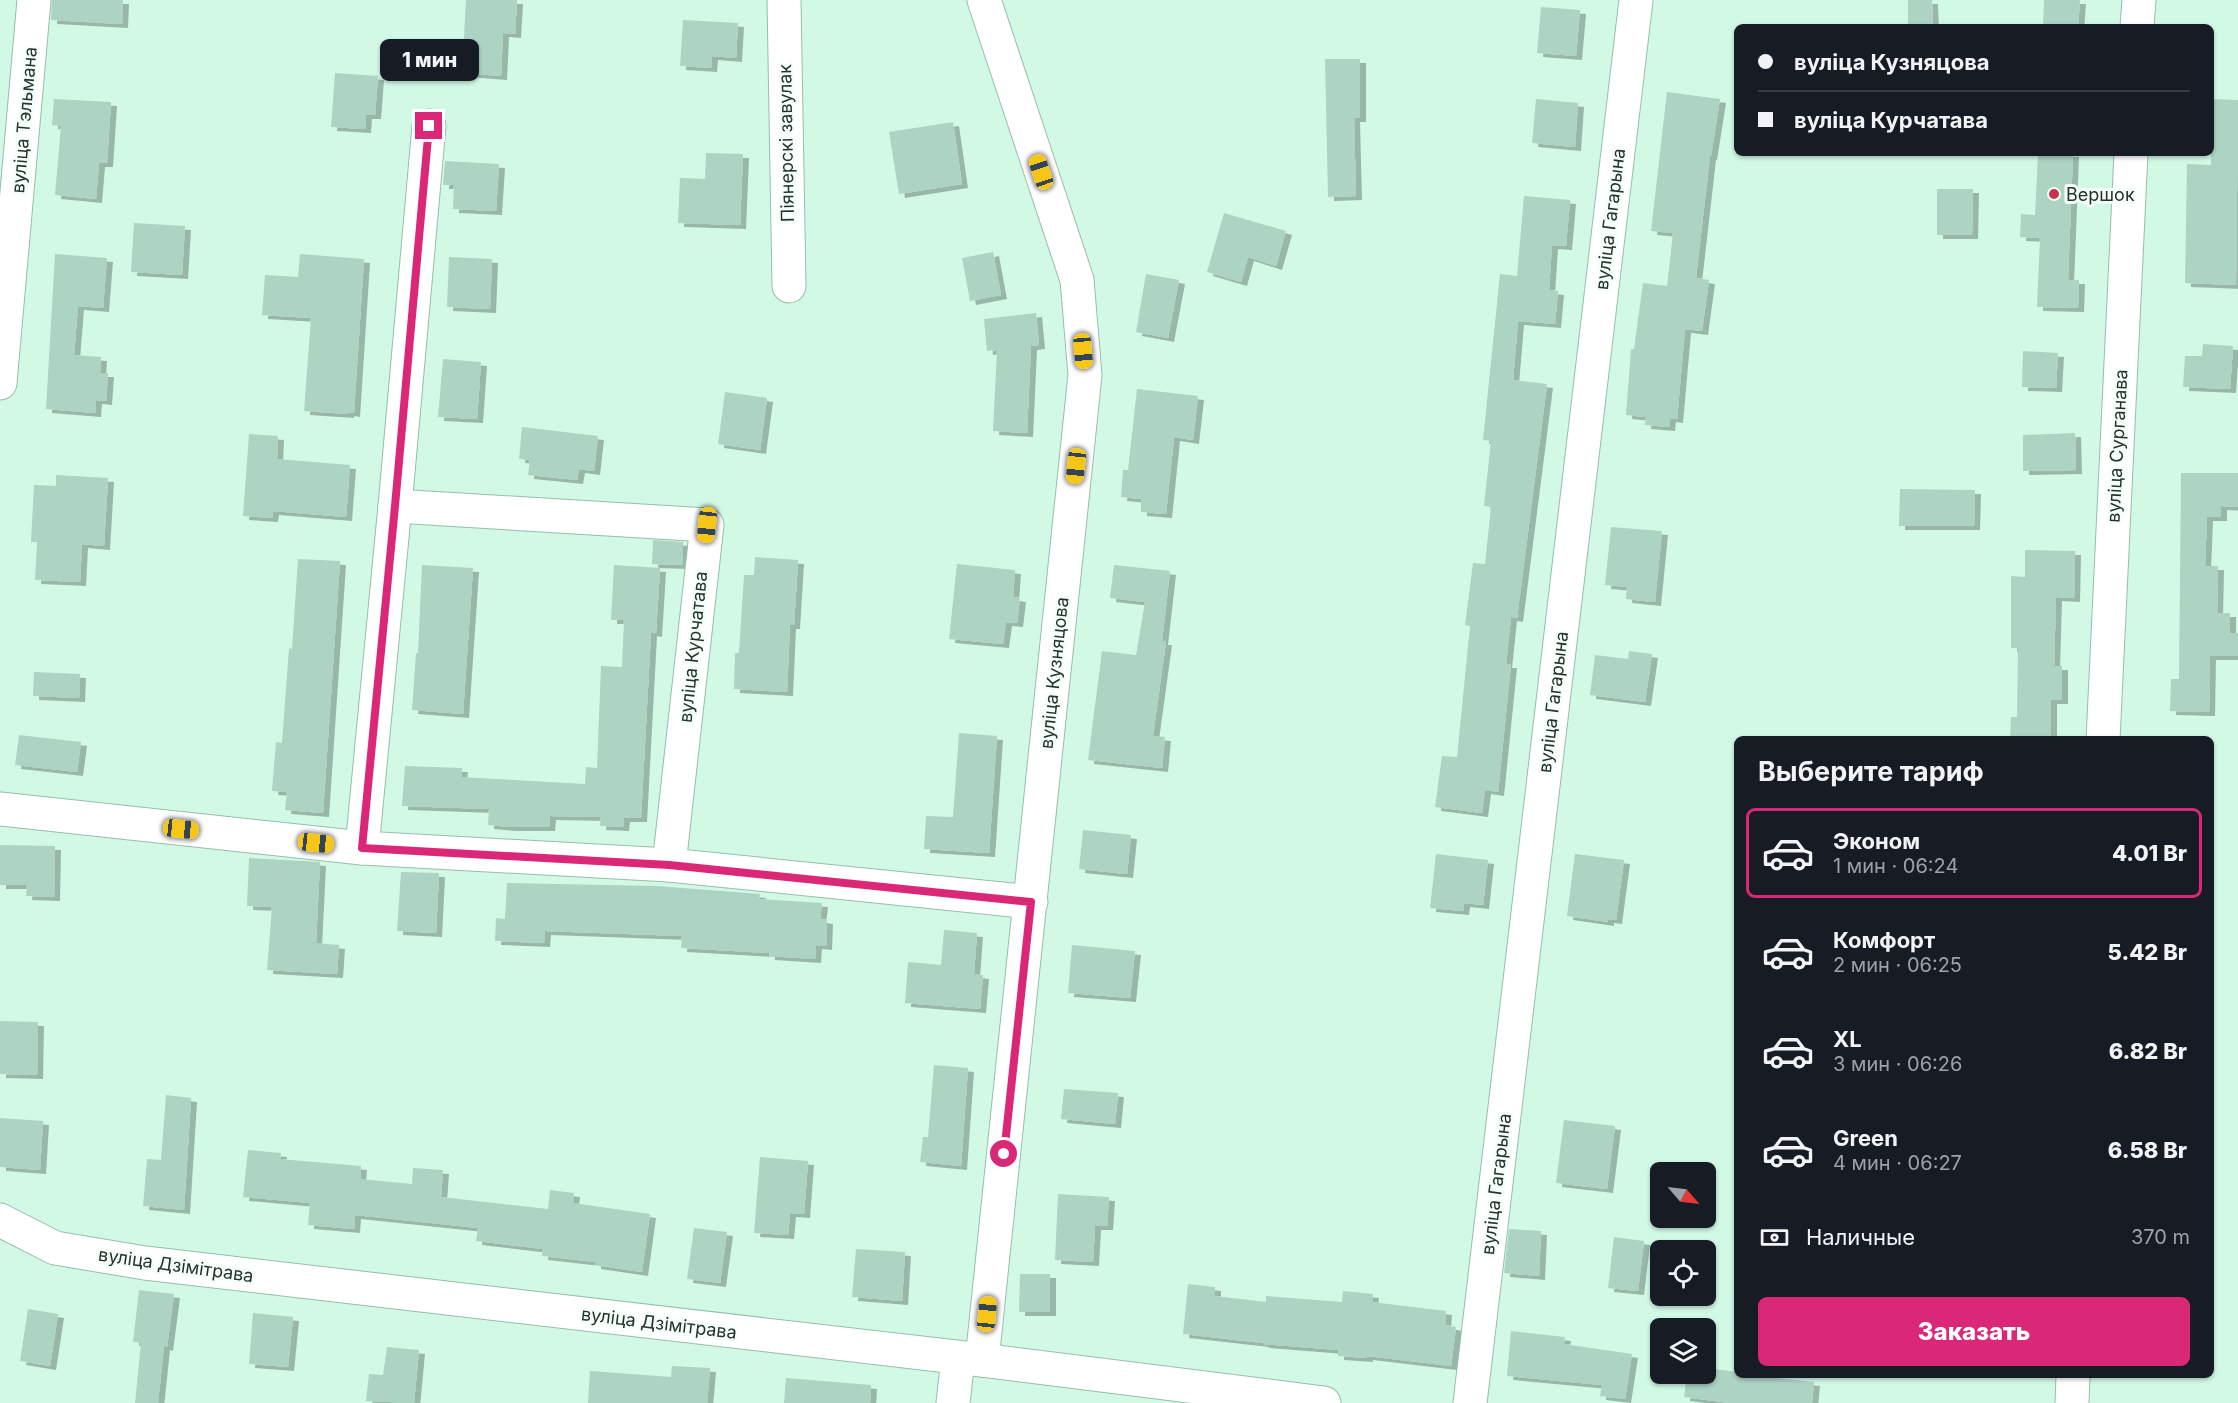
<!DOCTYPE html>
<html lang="ru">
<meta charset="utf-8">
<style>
:root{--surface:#171b24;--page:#242831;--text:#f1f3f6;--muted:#9ea1a6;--line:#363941;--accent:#db2777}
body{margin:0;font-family:Inter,sans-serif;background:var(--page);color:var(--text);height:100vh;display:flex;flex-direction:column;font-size:22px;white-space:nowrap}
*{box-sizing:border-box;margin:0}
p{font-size:20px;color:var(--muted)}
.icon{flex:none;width:33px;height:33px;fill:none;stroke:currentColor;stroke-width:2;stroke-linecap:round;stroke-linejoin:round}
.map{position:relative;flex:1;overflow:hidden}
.panel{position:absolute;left:1734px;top:736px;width:480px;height:642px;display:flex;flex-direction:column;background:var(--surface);border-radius:9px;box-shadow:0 2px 4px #0004}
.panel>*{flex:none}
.top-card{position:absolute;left:1734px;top:24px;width:480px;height:132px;border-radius:9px;box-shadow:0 2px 4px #0004;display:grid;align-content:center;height:132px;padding:0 24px;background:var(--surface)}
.needle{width:39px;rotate:118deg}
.fabs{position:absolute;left:1650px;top:1162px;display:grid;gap:12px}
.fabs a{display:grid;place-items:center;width:66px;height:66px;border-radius:9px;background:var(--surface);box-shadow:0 2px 4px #0004;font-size:30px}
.end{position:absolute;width:27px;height:27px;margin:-14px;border:8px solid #db2777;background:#fff;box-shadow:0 0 0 3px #fff}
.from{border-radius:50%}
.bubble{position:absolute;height:42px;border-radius:9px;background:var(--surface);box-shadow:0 2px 4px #0004;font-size:20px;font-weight:800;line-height:42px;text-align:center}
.car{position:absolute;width:18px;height:36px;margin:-18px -9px;border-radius:8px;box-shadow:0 0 4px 2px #0007;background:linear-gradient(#f5c518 24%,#345 0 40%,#f5c518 0 76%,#345 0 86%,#f5c518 0)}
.top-card b{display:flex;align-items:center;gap:21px;height:57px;font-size:22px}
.top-card b+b{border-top:2px solid var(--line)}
.top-card i{width:15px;height:15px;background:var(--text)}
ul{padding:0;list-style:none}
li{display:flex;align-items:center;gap:18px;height:90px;margin:0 12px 9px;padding:0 12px;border:3px solid transparent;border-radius:9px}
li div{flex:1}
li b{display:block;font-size:22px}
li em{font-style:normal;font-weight:800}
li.current{border-color:var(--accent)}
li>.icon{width:54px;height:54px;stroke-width:1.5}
h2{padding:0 24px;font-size:27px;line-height:72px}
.pay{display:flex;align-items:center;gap:15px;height:66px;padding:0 24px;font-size:22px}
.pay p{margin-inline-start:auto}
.action{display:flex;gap:12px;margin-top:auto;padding:12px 24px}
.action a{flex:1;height:69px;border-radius:9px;background:var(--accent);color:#fff;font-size:24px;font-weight:800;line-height:69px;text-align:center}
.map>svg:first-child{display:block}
.building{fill:#add4c2;filter:url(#shadow)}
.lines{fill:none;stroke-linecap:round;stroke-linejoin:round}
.street-casing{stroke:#97beac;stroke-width:35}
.primary-casing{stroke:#97beac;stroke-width:35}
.street{stroke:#fff;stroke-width:33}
.primary{stroke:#fff;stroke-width:33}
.route{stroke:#db2777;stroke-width:8}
.poi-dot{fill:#c43450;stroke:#f6fefa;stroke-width:2}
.labels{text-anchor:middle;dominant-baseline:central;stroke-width:6;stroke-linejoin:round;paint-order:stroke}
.street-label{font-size:18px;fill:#23332b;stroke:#f6fefa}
.poi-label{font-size:18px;fill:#23332b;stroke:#f6fefa;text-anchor:start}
</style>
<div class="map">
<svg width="2238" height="1403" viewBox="0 0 2238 1403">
<defs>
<filter id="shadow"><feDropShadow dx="6" dy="4" stdDeviation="0" flood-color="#0004"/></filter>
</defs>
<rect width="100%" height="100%" fill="#d1f9e6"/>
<g class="building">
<path d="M52 0H123L122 24 51 20Z"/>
<path d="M466 0H517L515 34 503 33 501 76 462 73Z"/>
<path d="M1908 0H1932L1933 27H1908Z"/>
<path d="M2044 0H2080L2078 27H2043Z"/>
<path d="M1541 7 1580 10 1576 56 1537 53Z"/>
<path d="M683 20 738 23 736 58 712 56 711 68 680 66Z"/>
<path d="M1325 59H1360V118H1354L1356 196 1328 197Z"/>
<path d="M335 73 378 76 375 115H366L365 129 331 127Z"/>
<path d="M1667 92 1720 99 1711 156H1710L1696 278 1709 280 1702 331 1685 329 1677 419 1670 418 1669 427 1645 425 1646 417 1626 415 1631 349H1634L1643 283 1667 286 1673 233 1651 231Z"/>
<path d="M54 99 111 102 107 163H99L96 199 55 195 61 126 52 125Z"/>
<path d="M1536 99 1578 103 1575 147 1532 143Z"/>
<path d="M2211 99 2238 100 2236 285 2185 283 2187 164 2211 165Z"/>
<path d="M953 122 962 184 899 194 889 132Z"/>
<path d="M706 153 743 154 740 225 678 223 680 178 705 179Z"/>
<path d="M2038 153H2073L2068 280H2079L2078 308 2037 307 2040 238 2020 237 2021 214 2035 215Z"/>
<path d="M445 161 499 164 496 211 453 209 454 185H443Z"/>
<path d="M1937 189H1973L1972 235H1937Z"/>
<path d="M1524 196 1570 200 1566 246 1552 245 1549 290 1558 291 1555 324 1518 321 1513 380 1547 384 1517 618 1511 617 1506 664H1511L1498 792 1485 790 1482 813 1435 807 1442 756 1457 757 1470 626 1465 625 1473 563 1485 564 1491 507 1484 506 1491 441 1483 440 1500 274 1517 276Z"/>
<path d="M1224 213 1286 231 1276 266 1248 257 1241 282 1207 272Z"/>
<path d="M134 223 185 226 182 275 131 272Z"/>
<path d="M993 252 1001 295 970 301 962 258Z"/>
<path d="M55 254 107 258 103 308 78 306 74 355 101 357 100 373H108L106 401 96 400 95 413 46 409Z"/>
<path d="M300 254 364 259 354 413 348 412V414L304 411 311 318 262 315 265 275 298 277Z"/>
<path d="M449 257 492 259 490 309 447 307Z"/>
<path d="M1146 274 1179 280 1168 338 1136 332Z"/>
<path d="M1036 313 1039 345 1031 346 1027 433 993 431 997 350 987 351 984 319Z"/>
<path d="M2203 344 2233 346 2230 389 2183 387 2185 356H2202Z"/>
<path d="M2023 351 2058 353 2056 388 2022 387Z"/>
<path d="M443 359 481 362 477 419 438 417Z"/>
<path d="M1137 389 1198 396 1193 440 1174 437 1166 514 1141 512V499L1121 497 1123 470H1128Z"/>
<path d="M725 392 767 398 760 450 718 444Z"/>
<path d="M522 427 598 436 594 471 579 469 577 480 528 475 530 460 519 459Z"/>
<path d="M2075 433 2076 470 2023 471V435Z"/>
<path d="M249 434 278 436 277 459 350 465 346 517 273 511 272 518 243 516Z"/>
<path d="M2181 473H2238V507L2221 506V517H2207L2205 566H2218L2217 613H2230V633H2238V656H2210L2209 712 2170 711 2171 679H2179Z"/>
<path d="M56 475 108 478 104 546 82 544 80 582 35 580 37 542H31L34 485 56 486Z"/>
<path d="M1900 489 1975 490 1974 526H1899Z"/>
<path d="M1611 527 1662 531 1655 602 1626 599 1627 587 1605 585Z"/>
<path d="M653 540 683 542V565L652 564Z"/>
<path d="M2025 550 2075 551 2074 598 2056 597 2054 666H2062V700H2051V740H2010L2011 717H2017L2018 648H2011V576L2025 577Z"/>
<path d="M755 557 798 560 794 625H790L787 692 734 689 735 653H739L744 575H754Z"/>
<path d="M298 559 340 561 323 813 285 810 287 792 272 791 276 742 282 743 289 648 292 649Z"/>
<path d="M957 564 1015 570 1013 597 1020 598 1017 623 1006 622 1003 644 949 639Z"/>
<path d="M422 565 473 568 463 714 412 710 416 653H418Z"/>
<path d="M614 565 660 568 656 633 651 632 641 818H624L623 827 600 826 601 817 550 816 549 827H511L488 825 489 809 402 806 405 766 462 768 461 777 585 784 586 767 597 768 601 666 622 667 624 620H611Z"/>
<path d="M1114 565 1170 571 1162 641H1166L1153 736 1165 737 1162 768 1088 760 1102 651 1136 655 1145 602 1110 598Z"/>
<path d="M1629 651 1652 654 1645 702 1590 695 1595 655 1628 659Z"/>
<path d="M34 672 80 674 79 698 33 696Z"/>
<path d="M959 733 997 736 989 853 924 849 926 816 953 817Z"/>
<path d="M19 735 81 742 77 772 15 765Z"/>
<path d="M1083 830 1131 835 1127 874 1079 869Z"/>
<path d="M0 845 55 846 54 897 26 896 27 885H0Z"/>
<path d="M1436 854 1488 860 1483 905 1464 903 1463 911 1430 908Z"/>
<path d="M1575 854 1624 860 1616 920 1608 919V922L1567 916Z"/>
<path d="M249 858 320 862 316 943 339 945 337 974 267 970 272 907 247 906Z"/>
<path d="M401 872 439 873 436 933 397 931Z"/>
<path d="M507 883 657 886 760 894 759 899 822 903 820 919 827 920 826 946 816 945 815 959 769 956V953L681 948 682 936 545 931 544 943 495 941 496 918 505 919Z"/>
<path d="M944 930 977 933 974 974 983 975 980 1009 905 1003 908 962 941 965Z"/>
<path d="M1072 945 1135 951 1130 998 1068 993Z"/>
<path d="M0 1021 38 1022 37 1075 0 1074Z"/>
<path d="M934 1065 968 1068 961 1166 920 1162 923 1137H928Z"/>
<path d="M1064 1089 1118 1093 1115 1124 1061 1119Z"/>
<path d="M166 1095 191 1098 184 1210 143 1206 147 1159 161 1160Z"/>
<path d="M0 1118 43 1121 40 1170 0 1167Z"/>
<path d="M1564 1120 1615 1126 1607 1189 1556 1183Z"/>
<path d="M248 1150 281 1153 280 1159 361 1166 360 1179 412 1184 413 1168 443 1170 441 1197 548 1209 550 1190 574 1193 573 1203 650 1214 642 1272 595 1265V1262L542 1256 543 1249 476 1241 478 1228 355 1215 354 1229 308 1225 310 1203 243 1197Z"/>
<path d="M760 1157 808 1161 804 1214 790 1213 788 1235 754 1233Z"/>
<path d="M1058 1194 1109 1197 1107 1226H1095L1093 1262 1055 1260Z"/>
<path d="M694 1228 727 1232 720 1283 687 1279Z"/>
<path d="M1509 1229 1541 1231 1539 1276 1504 1273Z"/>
<path d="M1614 1237 1644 1241 1638 1291 1608 1288Z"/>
<path d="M856 1249 905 1252 902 1301 852 1297Z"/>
<path d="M1020 1274H1050V1312H1019Z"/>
<path d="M1188 1284 1215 1287V1296L1266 1302V1296L1342 1302 1343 1291 1373 1294 1372 1302 1446 1311 1445 1325 1456 1327 1451 1366 1367 1356V1358L1338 1356V1350L1263 1344V1343L1183 1334Z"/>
<path d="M139 1290 174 1294 167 1347 164 1346 158 1403H135L141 1343 133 1342Z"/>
<path d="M28 1309 58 1314 50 1366 20 1361Z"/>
<path d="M253 1313 293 1317 288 1367 249 1364Z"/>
<path d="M1511 1331 1565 1337 1564 1344 1632 1354 1625 1399 1600 1396 1602 1385 1507 1376Z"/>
<path d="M387 1347 419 1350 414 1403 366 1401 369 1374 383 1375Z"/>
<path d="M672 1366 710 1368 707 1403H588L590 1371 671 1377Z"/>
<path d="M1706 1368 1737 1372V1376H1757L1814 1382 1812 1403H1730L1684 1397 1687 1374H1706Z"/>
<path d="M786 1378 871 1385 870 1403H784Z"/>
</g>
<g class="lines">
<defs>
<g id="street">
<path d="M784 0 789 286"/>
<path d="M0 383 34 0"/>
<path d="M395 506 707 525 669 865"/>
<path d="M0 809 362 848 669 865 1031 902"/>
<path d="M362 848 395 506 429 126"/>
<path d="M0 1220 55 1248 145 1263 982 1360 1324 1403"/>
<path d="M982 1360 1085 375 1077 280 984 0"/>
<path d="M953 1403 958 1358"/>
<path d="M1470 1403 1636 0"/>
</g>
<g id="primary">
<path d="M2137 27 2139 0"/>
<path d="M2103 740 2131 153"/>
<path d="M2072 1403 2073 1376"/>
</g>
</defs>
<use href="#street" class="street-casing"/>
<use href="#primary" class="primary-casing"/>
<use href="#street" class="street"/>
<use href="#primary" class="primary"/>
</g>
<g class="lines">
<path class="route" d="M429 126 395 506 362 848 669 865 1031 902 1004 1154"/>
</g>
<circle class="poi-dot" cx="2054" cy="194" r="6"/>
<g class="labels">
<g class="street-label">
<text transform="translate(24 120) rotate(-85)">вуліца Тэльмана</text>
<text transform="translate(786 143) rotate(-91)">Піянерскі завулак</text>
<text transform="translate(1610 219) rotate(-83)">вуліца Гагарына</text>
<text transform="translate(2117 446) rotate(-87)">вуліца Сурганава</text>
<text transform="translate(693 647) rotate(-84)">вуліца Курчатава</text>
<text transform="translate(1054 673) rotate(-84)">вуліца Кузняцова</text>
<text transform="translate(1553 702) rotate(-83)">вуліца Гагарына</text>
<text transform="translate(1496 1184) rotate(-83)">вуліца Гагарына</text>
<text transform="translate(176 1265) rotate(8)">вуліца Дзімітрава</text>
<text transform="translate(659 1323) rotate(7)">вуліца Дзімітрава</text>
</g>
<g class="poi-label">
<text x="2066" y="194">Вершок</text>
</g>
</g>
</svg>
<div class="fabs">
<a><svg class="needle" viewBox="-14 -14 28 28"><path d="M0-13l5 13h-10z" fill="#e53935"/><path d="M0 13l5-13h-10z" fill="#9ea1a6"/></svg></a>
<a><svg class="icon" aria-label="locate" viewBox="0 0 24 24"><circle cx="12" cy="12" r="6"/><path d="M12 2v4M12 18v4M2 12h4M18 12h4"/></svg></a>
<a><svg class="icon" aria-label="layers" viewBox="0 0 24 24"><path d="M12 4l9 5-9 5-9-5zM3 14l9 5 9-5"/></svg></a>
</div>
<i class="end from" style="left:1004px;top:1154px"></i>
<i class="end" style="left:429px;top:126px"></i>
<div class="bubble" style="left:380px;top:39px;width:99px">1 мин</div>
<i class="car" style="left:1041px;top:172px;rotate:341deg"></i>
<i class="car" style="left:1083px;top:351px;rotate:175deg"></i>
<i class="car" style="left:1076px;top:466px;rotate:186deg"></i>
<i class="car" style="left:707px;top:525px;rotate:186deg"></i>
<i class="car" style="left:181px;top:829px;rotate:96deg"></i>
<i class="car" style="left:316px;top:843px;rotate:96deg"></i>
<i class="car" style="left:987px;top:1314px;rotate:6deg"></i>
<div class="top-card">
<b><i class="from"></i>вуліца Кузняцова</b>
<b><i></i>вуліца Курчатава</b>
</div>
<section class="panel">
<h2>Выберите тариф</h2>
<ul>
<li class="current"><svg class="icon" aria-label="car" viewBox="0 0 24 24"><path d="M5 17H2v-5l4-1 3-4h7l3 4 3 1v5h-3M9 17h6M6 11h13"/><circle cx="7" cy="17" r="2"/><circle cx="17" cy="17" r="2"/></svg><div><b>Эконом</b><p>1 мин · 06:24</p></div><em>4.01 Br</em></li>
<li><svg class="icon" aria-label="car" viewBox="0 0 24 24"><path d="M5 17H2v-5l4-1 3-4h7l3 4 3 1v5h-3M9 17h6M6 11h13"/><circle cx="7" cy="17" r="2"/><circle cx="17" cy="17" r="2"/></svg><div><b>Комфорт</b><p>2 мин · 06:25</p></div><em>5.42 Br</em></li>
<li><svg class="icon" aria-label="car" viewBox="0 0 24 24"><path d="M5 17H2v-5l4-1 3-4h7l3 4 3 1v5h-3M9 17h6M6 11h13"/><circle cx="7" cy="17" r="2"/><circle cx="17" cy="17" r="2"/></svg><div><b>XL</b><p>3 мин · 06:26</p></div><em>6.82 Br</em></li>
<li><svg class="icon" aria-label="car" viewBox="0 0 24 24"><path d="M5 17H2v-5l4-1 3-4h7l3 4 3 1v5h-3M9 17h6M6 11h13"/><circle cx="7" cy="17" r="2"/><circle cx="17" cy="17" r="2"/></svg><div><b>Green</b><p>4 мин · 06:27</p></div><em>6.58 Br</em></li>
</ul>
<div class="pay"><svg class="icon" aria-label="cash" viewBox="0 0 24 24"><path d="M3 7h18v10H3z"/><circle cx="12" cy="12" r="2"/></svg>Наличные<p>370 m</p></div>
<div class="action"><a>Заказать</a></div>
</section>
</div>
